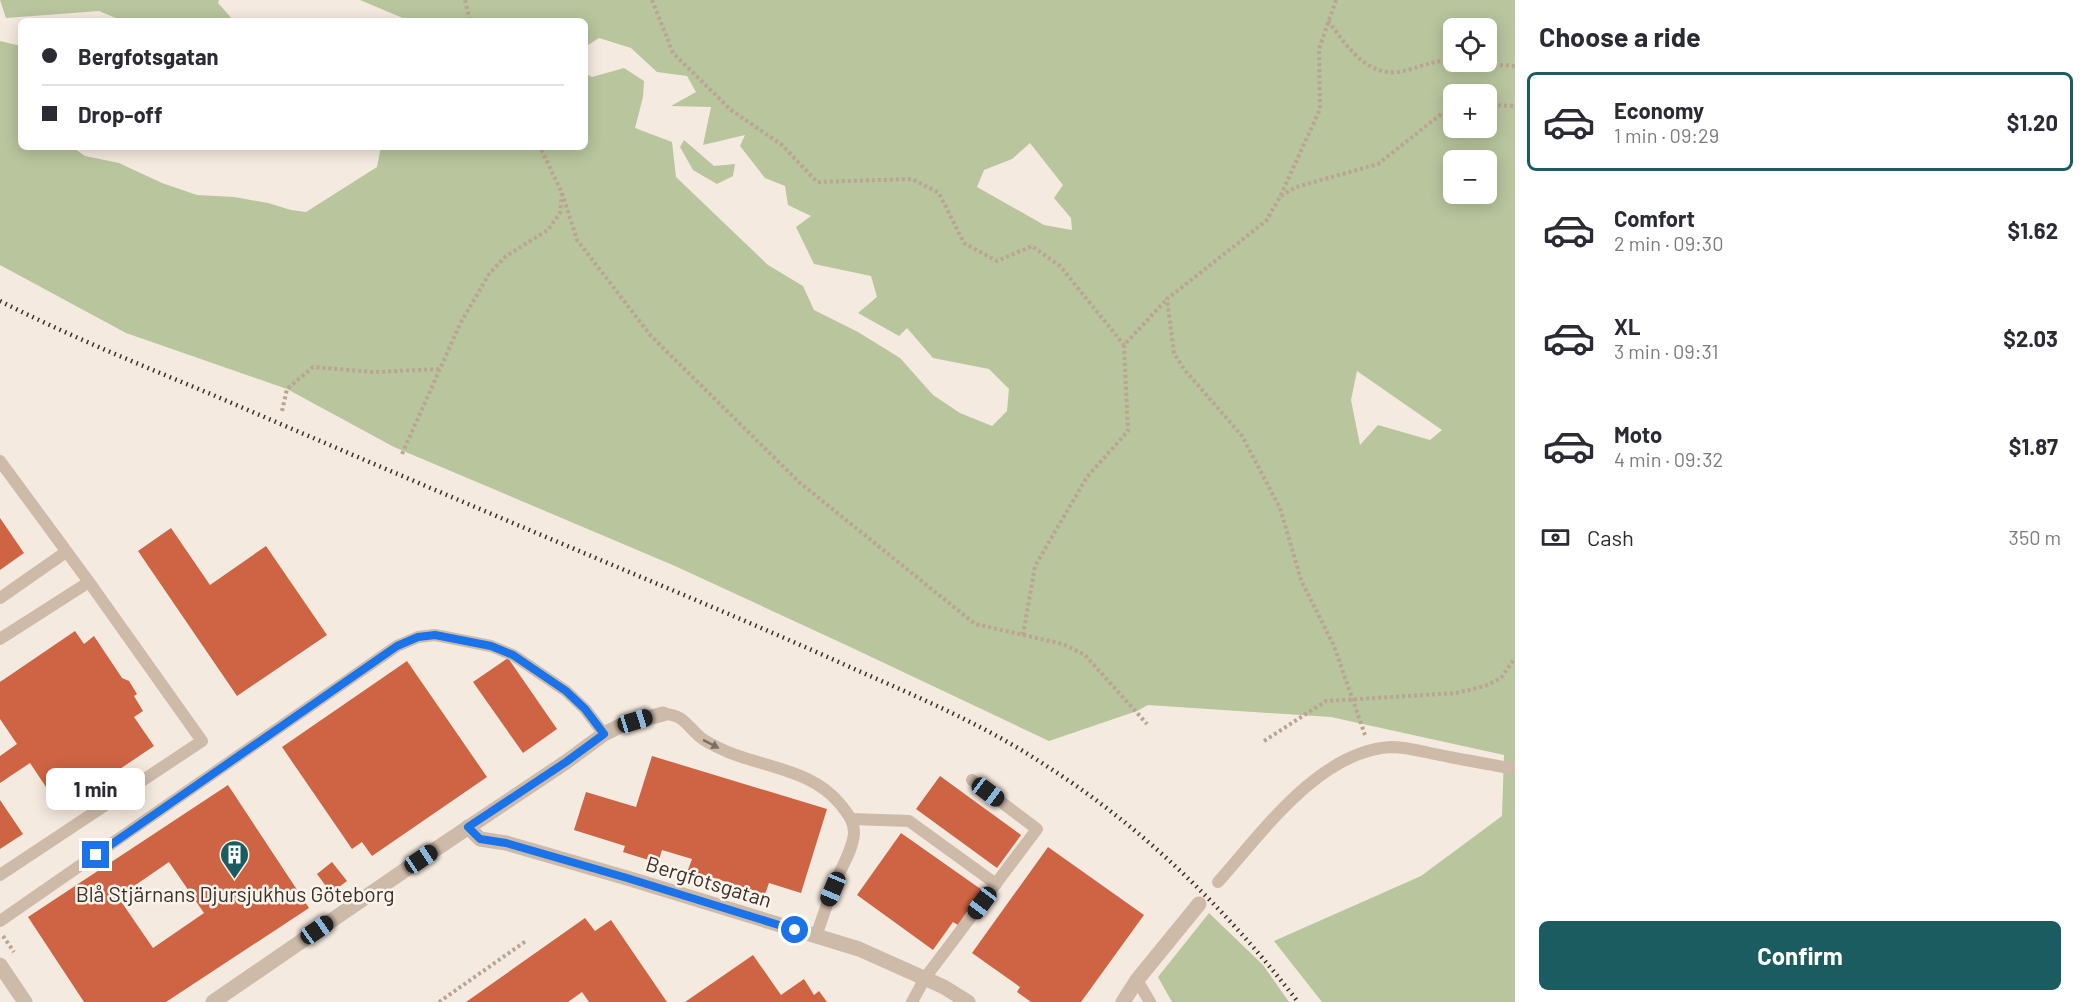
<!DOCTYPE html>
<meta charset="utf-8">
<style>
:root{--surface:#fff;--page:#f2f2f3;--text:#2b2b33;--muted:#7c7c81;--line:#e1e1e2;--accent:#1b5c60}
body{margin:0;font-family:Barlow,sans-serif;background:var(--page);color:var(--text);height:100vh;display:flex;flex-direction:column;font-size:22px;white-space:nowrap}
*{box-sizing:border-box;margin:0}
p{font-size:20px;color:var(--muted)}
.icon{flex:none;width:33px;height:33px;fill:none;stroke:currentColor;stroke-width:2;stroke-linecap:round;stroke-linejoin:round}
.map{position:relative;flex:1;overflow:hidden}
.details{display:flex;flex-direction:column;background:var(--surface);width:570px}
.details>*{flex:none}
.top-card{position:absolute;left:18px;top:18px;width:570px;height:132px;border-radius:9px;box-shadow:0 3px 15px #0003;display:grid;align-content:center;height:132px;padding:0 24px;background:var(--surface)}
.buttons{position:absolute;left:1443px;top:18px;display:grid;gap:12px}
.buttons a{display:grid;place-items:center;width:54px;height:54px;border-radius:9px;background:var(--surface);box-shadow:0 3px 15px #0003;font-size:30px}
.end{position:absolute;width:27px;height:27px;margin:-14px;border:8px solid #1a73e8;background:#fff;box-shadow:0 0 0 3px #fff}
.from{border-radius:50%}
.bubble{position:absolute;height:42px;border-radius:9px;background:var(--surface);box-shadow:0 3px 15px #0003;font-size:20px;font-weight:700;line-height:42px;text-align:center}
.car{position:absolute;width:18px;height:36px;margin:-18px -9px;border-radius:8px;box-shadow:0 0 4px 2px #0007;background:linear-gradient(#222 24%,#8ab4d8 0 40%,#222 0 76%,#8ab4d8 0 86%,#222 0)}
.top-card b{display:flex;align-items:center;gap:21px;height:57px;font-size:22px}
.top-card b+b{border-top:2px solid var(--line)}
.top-card i{width:15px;height:15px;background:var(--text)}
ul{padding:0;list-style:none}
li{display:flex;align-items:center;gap:18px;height:99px;margin:0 12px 9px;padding:0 12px;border:3px solid transparent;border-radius:9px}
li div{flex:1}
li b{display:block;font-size:22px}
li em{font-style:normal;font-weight:700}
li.current{border-color:var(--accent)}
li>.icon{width:54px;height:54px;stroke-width:1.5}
h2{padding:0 24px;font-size:27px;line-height:72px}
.pay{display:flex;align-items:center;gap:15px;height:66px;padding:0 24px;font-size:22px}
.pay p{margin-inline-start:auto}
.cta{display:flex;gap:12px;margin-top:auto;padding:12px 24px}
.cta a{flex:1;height:69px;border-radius:9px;background:var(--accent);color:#fff;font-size:24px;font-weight:700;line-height:69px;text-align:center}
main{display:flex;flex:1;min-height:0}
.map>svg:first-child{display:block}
.green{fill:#b8c59d;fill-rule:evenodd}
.building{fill:#ce6443;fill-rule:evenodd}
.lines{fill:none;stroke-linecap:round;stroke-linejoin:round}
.path{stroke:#baa493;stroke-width:4;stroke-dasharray:3 3;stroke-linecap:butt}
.lane{stroke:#cebaa9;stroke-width:12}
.street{stroke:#cebaa9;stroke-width:15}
.rail{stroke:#3b2f29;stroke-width:4.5;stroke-dasharray:1.5 4.5;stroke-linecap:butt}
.oneway{fill:#7d6e63}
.route{stroke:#1a73e8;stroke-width:8}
.labels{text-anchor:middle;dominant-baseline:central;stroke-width:5;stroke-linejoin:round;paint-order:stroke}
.street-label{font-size:21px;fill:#3b2f29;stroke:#fbf4ec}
.poi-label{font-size:21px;fill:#3b2f29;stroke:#fbf4ec}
</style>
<main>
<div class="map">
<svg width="1515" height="1002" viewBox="0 0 1515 1002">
<rect width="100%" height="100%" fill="#f5eadf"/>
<g class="green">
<path d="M0 0H219L218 3 234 21H123L99 11 6 18Z"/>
<path d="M360 0H1515V1002H1322L1274 941 1421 876 1502 816 1504 755 1331 717 1148 705 1137 711 1049 741 846 645 675 566 394 447 287 389 126 333 0 265V41L21 46V147H72L85 156 119 163 162 183 197 195 234 197 268 203 291 210 306 212 377 167 381 147H585V73L592 77 624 68 644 81 643 97 635 128 672 142 676 177 768 265 803 286 814 310 858 332 900 358 933 395 960 413 992 426 1007 411 1009 389 989 369 933 358 907 328 899 336 858 313 877 297 871 276 814 264 796 227 811 216 788 205 785 186 765 178 740 146 745 135 703 145 711 107 671 106 696 92 687 76 657 72 631 48 599 38 588 45 585 52V21H410ZM1454 28H1486V62H1454ZM1454 94H1486V128H1454ZM1030 143 1063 185 1054 198 1071 218 1072 230 1044 225 977 187 984 170 1012 159ZM1454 160H1486V194H1454ZM1357 371 1442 430 1430 440 1378 425 1360 445 1351 400Z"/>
<path d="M684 140 714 166 735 164 733 176 717 184 693 170 680 147Z"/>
<path d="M1209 913 1263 965 1289 1002H1172L1158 977Z"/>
</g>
<g class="building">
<path d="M0 518 24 553 0 570Z"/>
<path d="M171 528 210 585 266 546 327 635 237 696 138 551Z"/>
<path d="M75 631 84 644 94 636 122 678 129 681 137 694 134 696 143 711 134 717 154 746 71 802 62 789 52 796 30 763 0 783V756L17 744 0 719V682Z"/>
<path d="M508 658 557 729 523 753 473 682Z"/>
<path d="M407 661 487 777 372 856 362 842 352 849 282 747Z"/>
<path d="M652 756 827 809 801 893 769 883 765 894 688 870 692 859 662 850 658 863 623 852 625 846 574 830 586 792 636 807Z"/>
<path d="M940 776 1021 835 997 868 916 809Z"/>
<path d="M228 785 309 908 166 1002H84L28 917ZM169 862 204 913 153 948 118 897Z"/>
<path d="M0 800 23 834 0 849Z"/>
<path d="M901 833 982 890 958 925 953 922 933 950 857 895Z"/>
<path d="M1048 847 1144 915 1081 1002H1031L1017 992 1020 987 972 953Z"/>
<path d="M332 862 347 881 331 893 317 874Z"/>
<path d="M585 918 595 931 611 920 667 1002H589L582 992 568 1002H466Z"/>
<path d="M753 955 781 995 804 979 814 995 819 991 827 1002H685Z"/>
</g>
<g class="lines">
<g class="path">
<path d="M465 0 470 21"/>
<path d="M652 0 673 53 731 110 782 145 817 182 912 179 939 193 964 243 997 261 1032 246 1060 266 1124 345"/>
<path d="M1336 0 1319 49 1320 109 1280 197 1266 221 1167 299 1174 353 1184 369 1242 436 1280 508 1301 580 1334 646 1365 735"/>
<path d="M1328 21C1349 48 1368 81 1408 70 1425 65 1435 60 1454 61"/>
<path d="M1458 62 1515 66"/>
<path d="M1486 105 1515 106"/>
<path d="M562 193 577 240 651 336 799 482 975 624 1063 644 1085 655 1147 724"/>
<path d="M1281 196 1296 187 1378 164 1449 108H1454"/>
<path d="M282 411 287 389 313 367 374 372 440 369"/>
<path d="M402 454 460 324 489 274 506 256 548 230 560 213 562 193 540 147"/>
<path d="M1023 635 1035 566 1087 477 1128 431 1124 345 1167 299"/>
<path d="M1264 741 1326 701 1456 693 1485 686 1501 678 1515 658"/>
<path d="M3 936 14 952"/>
<path d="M439 1002 526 941"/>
</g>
<g class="lane">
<path d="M0 461 89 582 202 741 0 875"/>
<path d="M0 598 66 552"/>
<path d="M0 639 89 582"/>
<path d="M663 714C683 714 686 725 700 737 707 743 719 748 728 752 767 768 813 770 841 805 848 814 854 821 854 833 853 848 844 863 838 876 830 896 823 915 816 936"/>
<path d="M852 819 909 821 996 884"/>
<path d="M1218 882C1262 833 1319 751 1391 747 1407 747 1424 752 1440 755 1463 760 1485 763 1508 768L1515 767"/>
<path d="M0 921 397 646 418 637 435 635 491 646 513 655 566 691 585 709 604 734"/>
<path d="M1137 980 1150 1002"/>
<path d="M912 1002 925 978 1037 829 972 780"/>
</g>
<g class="street">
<path d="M468 827 480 839 506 843 627 878 859 949 944 987 968 1002"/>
<path d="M0 965 25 1002"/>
<path d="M213 1002 421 859 566 762 604 734 622 725 663 714"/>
<path d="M1123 1002 1137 980 1199 904"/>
</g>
<path class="rail" d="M0 301C69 336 141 365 213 395 355 456 498 517 641 577 715 608 788 639 861 672 925 700 990 728 1048 767 1145 829 1228 911 1298 1002"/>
</g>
<defs><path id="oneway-solid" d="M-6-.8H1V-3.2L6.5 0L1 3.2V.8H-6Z" transform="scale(1.5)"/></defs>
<use class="oneway" href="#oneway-solid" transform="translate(711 744) rotate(27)"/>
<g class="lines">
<path class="route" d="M96 855 397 646 418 637 435 635 491 646 513 655 566 691 585 709 604 734 566 762 468 827 480 839 506 843 627 878 795 930"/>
</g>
<defs>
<symbol id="building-pin" viewBox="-11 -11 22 30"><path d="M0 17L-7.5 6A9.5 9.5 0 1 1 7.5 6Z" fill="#1b5c60" stroke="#fbf4ec"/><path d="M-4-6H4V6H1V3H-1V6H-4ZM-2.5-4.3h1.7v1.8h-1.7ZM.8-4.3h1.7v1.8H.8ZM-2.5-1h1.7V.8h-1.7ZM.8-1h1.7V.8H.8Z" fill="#fff"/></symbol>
</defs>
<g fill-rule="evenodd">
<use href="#building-pin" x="218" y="838" width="33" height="45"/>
</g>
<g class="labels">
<g class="street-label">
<text transform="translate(709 881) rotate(17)">Bergfotsgatan</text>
</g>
<g class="poi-label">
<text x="235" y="893">Blå Stjärnans Djursjukhus Göteborg</text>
</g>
</g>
</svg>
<div class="buttons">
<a><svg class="icon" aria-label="locate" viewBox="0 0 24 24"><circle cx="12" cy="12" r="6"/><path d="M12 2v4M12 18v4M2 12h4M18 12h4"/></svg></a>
<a>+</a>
<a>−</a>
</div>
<i class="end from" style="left:795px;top:930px"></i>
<i class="end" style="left:96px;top:855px"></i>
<div class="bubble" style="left:46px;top:768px;width:99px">1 min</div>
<i class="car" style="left:635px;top:721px;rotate:73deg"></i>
<i class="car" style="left:988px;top:792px;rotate:127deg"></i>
<i class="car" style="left:421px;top:859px;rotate:56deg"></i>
<i class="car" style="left:833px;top:889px;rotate:203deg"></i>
<i class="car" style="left:982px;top:903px;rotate:217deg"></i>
<i class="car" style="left:317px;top:930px;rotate:55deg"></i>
<div class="top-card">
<b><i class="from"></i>Bergfotsgatan</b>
<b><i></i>Drop-off</b>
</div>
</div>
<section class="details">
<h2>Choose a ride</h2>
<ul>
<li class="current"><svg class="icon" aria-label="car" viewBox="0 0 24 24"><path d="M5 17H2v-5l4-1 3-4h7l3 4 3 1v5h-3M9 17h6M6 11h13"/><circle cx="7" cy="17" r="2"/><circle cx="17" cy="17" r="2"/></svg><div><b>Economy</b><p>1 min · 09:29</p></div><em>$1.20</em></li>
<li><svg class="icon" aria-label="car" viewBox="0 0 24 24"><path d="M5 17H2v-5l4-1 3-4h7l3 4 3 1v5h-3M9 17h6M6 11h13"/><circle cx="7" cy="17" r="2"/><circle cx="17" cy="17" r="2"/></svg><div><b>Comfort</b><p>2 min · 09:30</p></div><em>$1.62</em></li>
<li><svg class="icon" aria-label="car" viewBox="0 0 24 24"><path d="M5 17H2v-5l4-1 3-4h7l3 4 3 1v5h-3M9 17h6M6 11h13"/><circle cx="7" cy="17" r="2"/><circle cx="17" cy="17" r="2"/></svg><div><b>XL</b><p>3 min · 09:31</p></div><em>$2.03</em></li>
<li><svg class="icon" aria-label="car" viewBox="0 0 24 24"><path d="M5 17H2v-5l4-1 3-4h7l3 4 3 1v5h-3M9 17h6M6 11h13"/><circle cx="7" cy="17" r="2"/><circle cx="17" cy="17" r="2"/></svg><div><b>Moto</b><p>4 min · 09:32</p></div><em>$1.87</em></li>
</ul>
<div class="pay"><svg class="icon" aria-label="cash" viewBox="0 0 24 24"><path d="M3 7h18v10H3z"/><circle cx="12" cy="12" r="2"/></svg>Cash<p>350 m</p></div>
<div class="cta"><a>Confirm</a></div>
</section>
</main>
